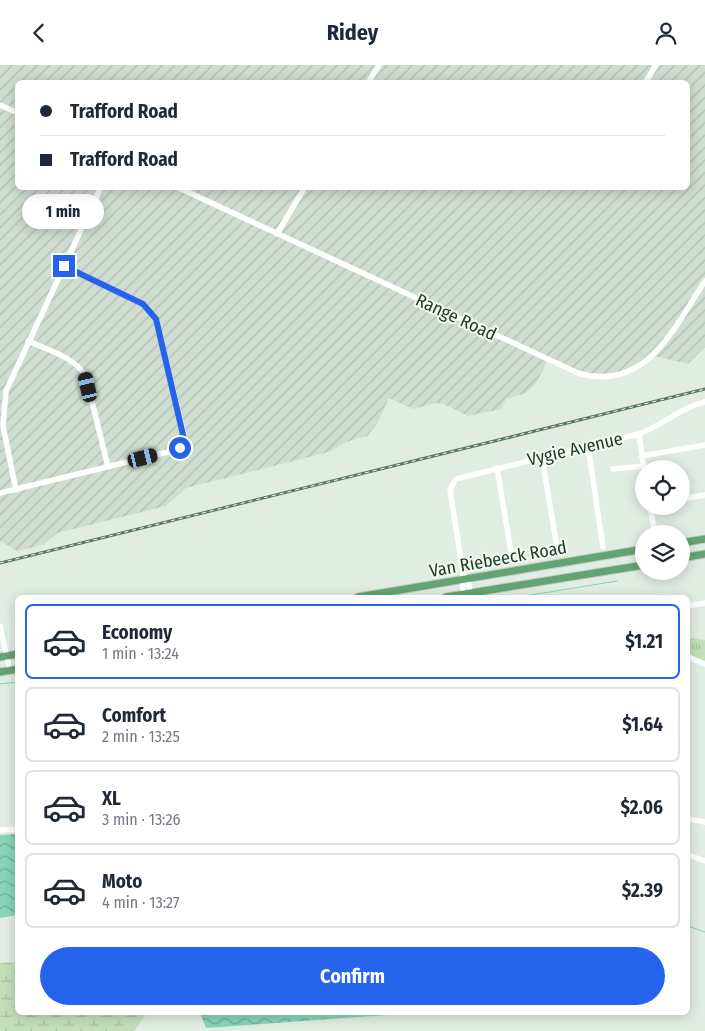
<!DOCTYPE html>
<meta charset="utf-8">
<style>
:root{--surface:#fff;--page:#f2f2f3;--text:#1f2937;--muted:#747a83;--line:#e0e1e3;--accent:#2563eb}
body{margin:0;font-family:"Fira Sans Condensed",sans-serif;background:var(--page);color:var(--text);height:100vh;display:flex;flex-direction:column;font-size:19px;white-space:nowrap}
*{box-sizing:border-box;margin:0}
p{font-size:16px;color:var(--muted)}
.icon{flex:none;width:28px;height:28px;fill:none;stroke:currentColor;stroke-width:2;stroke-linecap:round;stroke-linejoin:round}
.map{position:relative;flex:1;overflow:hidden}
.panel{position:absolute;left:15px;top:530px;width:675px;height:420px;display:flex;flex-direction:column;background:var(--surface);border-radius:8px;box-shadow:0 2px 12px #0003}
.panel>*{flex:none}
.guide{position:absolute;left:15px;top:15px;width:675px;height:110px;border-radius:8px;box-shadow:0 2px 12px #0003;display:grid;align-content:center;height:110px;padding:0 25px;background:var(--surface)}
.tools{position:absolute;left:635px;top:395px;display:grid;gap:10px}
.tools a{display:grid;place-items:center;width:55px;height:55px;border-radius:50%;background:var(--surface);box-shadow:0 2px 12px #0003;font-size:25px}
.end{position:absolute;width:22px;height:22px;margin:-11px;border:6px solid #2563eb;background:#fff;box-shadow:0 0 0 2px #fff}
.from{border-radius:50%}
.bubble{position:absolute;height:35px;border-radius:18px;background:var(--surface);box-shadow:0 2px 12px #0003;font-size:16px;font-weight:700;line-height:35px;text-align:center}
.car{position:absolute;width:15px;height:30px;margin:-15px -8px;border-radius:6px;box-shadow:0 0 4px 1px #0007;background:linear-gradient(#222 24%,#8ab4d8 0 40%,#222 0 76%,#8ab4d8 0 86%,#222 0)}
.guide b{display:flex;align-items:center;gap:18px;height:48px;font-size:19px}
.guide b+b{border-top:1px solid var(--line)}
.guide i{width:12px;height:12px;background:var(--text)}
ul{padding:9px 0 0;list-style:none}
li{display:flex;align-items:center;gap:15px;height:75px;margin:0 10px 8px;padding:0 15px;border:2px solid var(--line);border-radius:8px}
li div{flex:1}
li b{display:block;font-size:19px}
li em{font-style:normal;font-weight:700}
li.selected{border-color:var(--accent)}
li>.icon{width:45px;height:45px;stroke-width:1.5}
.action{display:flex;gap:10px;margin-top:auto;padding:10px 25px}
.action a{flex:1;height:58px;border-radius:30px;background:var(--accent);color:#fff;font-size:20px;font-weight:700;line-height:58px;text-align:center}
header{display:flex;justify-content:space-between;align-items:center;height:65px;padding:0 25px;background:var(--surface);font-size:22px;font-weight:700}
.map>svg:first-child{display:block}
.industrial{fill:url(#industrial-furrows);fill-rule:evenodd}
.wetland{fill:url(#wetland-marsh)}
.park{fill:url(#park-tufts)}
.water{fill:url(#water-waves)}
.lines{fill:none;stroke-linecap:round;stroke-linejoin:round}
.stream{stroke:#87d4b8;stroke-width:1}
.major-casing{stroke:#c1c9c3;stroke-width:9}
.minor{stroke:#fff;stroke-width:5.5}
.major{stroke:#64a472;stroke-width:7}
.rail-casing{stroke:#5b7a62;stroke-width:3}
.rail{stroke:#f2f9f2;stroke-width:1;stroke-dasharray:4;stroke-linecap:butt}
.route{stroke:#2563eb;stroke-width:6}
.labels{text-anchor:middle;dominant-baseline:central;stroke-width:4;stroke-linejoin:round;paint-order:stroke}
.street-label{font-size:18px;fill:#213e27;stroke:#f2f9f2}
</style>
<header><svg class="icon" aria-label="back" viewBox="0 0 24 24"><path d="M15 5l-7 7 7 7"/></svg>Ridey<svg class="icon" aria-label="person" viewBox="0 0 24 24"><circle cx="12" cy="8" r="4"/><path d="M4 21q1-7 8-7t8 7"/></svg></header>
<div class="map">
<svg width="705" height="966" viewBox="0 0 705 966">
<defs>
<pattern id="industrial-furrows" width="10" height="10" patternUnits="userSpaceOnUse" patternTransform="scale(1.25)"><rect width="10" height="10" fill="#cfdcd0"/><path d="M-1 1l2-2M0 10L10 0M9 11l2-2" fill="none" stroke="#b1beb3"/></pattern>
<pattern id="wetland-marsh" width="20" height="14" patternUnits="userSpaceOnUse" patternTransform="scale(1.25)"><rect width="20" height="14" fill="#c2dfb9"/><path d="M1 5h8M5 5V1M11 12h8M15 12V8" fill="none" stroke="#a6c09f"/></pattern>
<pattern id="park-tufts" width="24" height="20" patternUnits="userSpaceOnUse" patternTransform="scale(1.25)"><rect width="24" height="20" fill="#c2dfb9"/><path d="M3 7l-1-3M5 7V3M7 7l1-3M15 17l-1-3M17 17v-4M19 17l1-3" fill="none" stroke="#a6c09f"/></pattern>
<pattern id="water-waves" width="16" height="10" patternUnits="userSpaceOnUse" patternTransform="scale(1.25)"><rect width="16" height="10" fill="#87d4b8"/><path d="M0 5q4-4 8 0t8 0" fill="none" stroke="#6ead96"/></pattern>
</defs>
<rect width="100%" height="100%" fill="#e1ece2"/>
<path class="industrial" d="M0 0H705V282L688 299 654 291 622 309H578L547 297 535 320 526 328 506 334 501 344 468 351 444 339 436 338 413 344 389 333 377 359 367 371 346 377 329 387 186 423 166 441 57 468 43 480 17 486 0 476ZM18 18H688V122H18Z"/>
<path class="wetland" d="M17 897 18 948H147L134 966H0V898Z"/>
<path class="park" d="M688 573 705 575V597L689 589Z"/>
<g class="water">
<path d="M18 769 17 850 0 853V770Z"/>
<path d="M200 948H414L206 963Z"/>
</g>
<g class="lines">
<g class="stream">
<path d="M519 532 617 516"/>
<path d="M0 619 18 617"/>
<path d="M688 861 705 867"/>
</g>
<defs>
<g id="major">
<path d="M681 478 705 474"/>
<path d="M681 493 705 489"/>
<path d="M358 532 644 484"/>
<path d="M446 532 644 500"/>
<path d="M0 592 18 589"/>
<path d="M0 607 18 604"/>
</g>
</defs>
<use href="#major" class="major-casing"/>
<g class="minor">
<path d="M368 18 379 0"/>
<path d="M645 18 656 0"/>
<path d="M0 40 18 48"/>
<path d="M177 122 578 308C646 328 674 263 705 216"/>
<path d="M277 169 305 122"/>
<path d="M28 276C48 285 75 292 86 312L108 402"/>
<path d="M639 369 644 404"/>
<path d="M588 381 603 482"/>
<path d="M642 391 705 380"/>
<path d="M542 392 557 482"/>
<path d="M497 403 512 493"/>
<path d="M613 404 644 401"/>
<path d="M16 425 3 361 6 326 101 122"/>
<path d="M0 428 168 387 180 383 185 374 156 254 143 239 64 201"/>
<path d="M681 434 705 430"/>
<path d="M650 441 655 469"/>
<path d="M464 511 468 514 471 532"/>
<path d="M464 532 462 515 463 508 450 425 456 414 639 369C663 360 680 343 705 337"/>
<path d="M688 541 705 538"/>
<path d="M0 561 10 606"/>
<path d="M688 592 705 599"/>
<path d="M688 754 705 757"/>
<path d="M0 765 18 764"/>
<path d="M688 790 705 796"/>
</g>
<use href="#major" class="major"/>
<defs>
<path id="rail" d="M0 498 705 324"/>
</defs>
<use href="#rail" class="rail-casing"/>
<use href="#rail" class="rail"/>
</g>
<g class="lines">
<path class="route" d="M64 201 143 239 156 254 184 374 180 383"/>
</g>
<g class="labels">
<g class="street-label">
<text transform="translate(456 252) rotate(25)">Range Road</text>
<text transform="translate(575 384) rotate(-13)">Vygie Avenue</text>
<text transform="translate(498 494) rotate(-10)">Van Riebeeck Road</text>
</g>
</g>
</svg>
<div class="tools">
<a><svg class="icon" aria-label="locate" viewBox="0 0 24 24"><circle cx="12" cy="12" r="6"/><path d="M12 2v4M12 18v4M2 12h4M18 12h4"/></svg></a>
<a><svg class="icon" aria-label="layers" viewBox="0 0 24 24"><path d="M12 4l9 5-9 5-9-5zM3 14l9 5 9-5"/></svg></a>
</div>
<i class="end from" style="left:180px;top:383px"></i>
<i class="end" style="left:64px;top:201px"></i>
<div class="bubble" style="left:22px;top:129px;width:82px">1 min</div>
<i class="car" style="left:88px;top:322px;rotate:347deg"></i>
<i class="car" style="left:143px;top:393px;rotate:76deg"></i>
<div class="guide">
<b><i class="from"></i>Trafford Road</b>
<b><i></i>Trafford Road</b>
</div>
<section class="panel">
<ul>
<li class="selected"><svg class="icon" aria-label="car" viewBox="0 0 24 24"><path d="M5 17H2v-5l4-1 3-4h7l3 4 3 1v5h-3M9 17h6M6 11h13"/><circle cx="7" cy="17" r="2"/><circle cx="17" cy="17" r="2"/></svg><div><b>Economy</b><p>1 min · 13:24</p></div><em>$1.21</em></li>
<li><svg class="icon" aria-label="car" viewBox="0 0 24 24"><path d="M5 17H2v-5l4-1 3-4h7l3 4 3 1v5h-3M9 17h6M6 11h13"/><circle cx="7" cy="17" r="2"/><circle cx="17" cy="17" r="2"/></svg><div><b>Comfort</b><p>2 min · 13:25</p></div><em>$1.64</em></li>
<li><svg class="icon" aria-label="car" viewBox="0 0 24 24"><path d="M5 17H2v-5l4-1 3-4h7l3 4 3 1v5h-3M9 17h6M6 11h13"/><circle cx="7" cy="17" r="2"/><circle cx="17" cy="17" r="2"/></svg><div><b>XL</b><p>3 min · 13:26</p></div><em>$2.06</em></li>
<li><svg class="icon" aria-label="car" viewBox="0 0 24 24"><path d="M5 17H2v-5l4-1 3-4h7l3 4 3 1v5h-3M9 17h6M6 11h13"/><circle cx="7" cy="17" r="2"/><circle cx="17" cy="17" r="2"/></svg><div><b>Moto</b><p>4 min · 13:27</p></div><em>$2.39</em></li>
</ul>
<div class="action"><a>Confirm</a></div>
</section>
</div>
